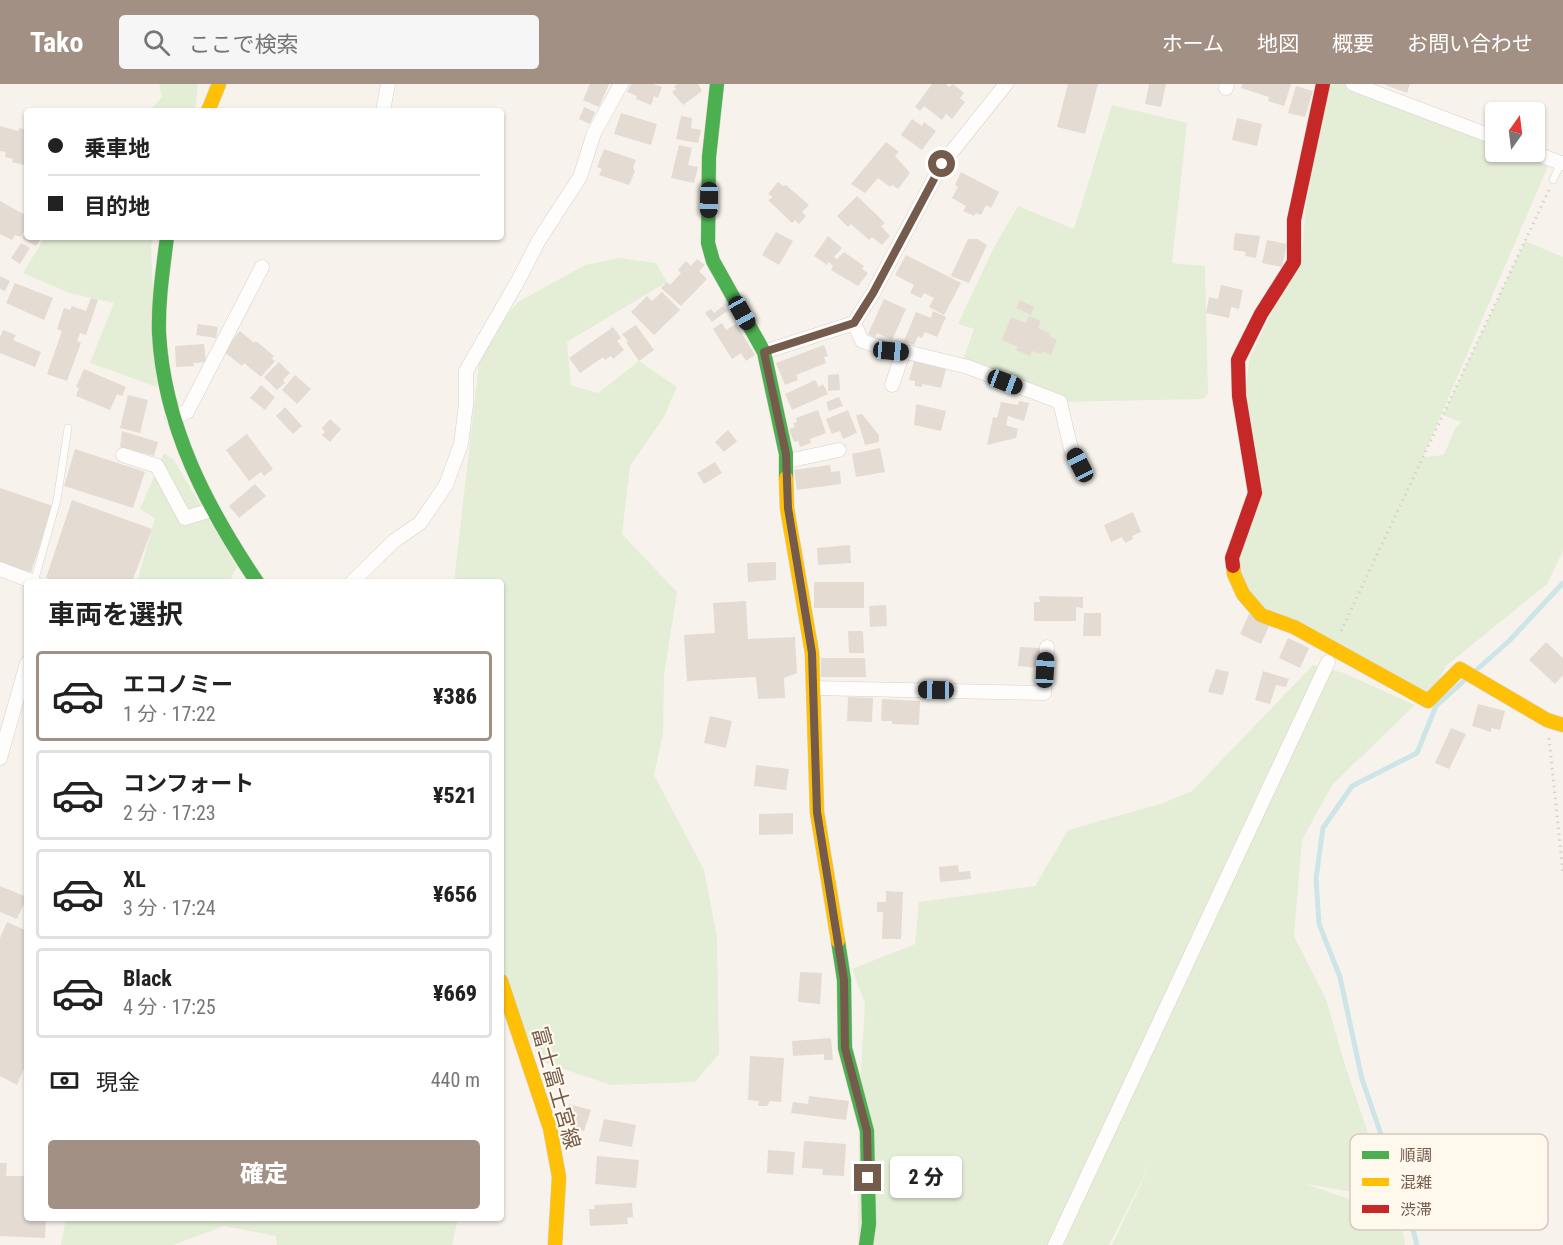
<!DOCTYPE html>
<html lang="ja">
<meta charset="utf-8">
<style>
:root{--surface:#fff;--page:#f6f6f6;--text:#222;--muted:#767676;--line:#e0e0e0;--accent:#a29084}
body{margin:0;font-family:"Roboto Condensed","Noto Sans JP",sans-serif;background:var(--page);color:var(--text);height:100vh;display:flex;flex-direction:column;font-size:22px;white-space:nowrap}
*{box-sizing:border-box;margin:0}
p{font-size:20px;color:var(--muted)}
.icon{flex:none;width:33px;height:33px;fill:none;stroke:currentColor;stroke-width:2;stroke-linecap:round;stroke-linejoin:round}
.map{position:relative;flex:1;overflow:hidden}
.details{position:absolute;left:24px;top:495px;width:480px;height:642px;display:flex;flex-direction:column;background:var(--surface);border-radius:6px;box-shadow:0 2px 4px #0004}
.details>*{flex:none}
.top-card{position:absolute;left:24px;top:24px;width:480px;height:132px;border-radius:6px;box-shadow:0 2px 4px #0004;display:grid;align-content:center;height:132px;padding:0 24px;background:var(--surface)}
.needle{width:39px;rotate:14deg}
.tools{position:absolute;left:1485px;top:18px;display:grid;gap:12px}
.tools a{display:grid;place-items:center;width:60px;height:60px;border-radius:6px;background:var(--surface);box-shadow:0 2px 4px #0004;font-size:30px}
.end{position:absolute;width:27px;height:27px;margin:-14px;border:8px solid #755b4c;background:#fff;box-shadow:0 0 0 3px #fff}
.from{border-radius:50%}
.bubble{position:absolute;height:42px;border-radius:6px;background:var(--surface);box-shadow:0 2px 4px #0004;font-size:20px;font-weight:800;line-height:42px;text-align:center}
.car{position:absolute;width:18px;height:36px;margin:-18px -9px;border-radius:8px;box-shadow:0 0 4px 2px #0007;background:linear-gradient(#222 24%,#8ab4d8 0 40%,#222 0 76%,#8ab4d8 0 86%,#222 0)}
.top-card b{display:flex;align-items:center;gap:21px;height:57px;font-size:22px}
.top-card b+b{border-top:2px solid var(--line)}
.top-card i{width:15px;height:15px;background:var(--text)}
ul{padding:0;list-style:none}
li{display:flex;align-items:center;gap:18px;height:90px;margin:0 12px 9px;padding:0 12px;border:3px solid var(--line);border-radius:6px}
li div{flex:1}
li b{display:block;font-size:22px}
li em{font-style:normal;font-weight:800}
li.active{border-color:var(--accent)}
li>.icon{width:54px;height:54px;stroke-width:1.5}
h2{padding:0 24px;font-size:27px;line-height:72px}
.pay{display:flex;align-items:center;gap:15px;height:66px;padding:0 24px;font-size:22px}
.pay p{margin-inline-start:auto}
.action{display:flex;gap:12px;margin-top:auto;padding:12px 24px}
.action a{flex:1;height:69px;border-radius:6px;background:var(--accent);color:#fff;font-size:24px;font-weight:800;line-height:69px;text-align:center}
header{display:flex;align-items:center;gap:36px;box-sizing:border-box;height:84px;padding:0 30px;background:var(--accent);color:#fff}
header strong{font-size:28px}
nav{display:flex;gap:33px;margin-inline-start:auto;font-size:21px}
.search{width:420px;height:54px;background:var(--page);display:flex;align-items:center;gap:15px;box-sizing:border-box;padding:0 21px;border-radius:6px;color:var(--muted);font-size:22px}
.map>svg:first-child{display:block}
.green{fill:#e4eed7}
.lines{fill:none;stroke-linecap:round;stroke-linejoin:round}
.stream{stroke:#cde5e8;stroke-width:5}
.building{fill:#e4dbd3}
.lane-casing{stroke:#d6d0ca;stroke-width:8}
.street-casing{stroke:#d6d0ca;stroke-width:15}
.fast-casing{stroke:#d7cfc8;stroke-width:15}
.slow-casing{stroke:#d7cfc8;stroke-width:15}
.jam-casing{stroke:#d7cfc8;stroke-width:15}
.path{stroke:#d8d1cc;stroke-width:3;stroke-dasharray:1.5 4.5;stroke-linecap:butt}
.lane{stroke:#fefdfc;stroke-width:7}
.street{stroke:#fefdfc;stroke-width:14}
.fast{stroke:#4caf50;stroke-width:14}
.slow{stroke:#ffc107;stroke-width:14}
.jam{stroke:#c62828;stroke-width:14}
.route{stroke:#755b4c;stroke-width:8}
.labels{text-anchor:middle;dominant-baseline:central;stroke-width:4.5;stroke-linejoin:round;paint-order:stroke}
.street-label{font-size:21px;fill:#755b4c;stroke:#fff8ed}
.key{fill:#fff8ed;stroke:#d6c9bd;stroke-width:1.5}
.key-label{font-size:16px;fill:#755b4c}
</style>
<header>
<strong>Tako</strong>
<div class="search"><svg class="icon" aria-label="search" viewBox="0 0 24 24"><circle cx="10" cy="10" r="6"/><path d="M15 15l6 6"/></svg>ここで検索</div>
<nav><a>ホーム</a><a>地図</a><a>概要</a><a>お問い合わせ</a></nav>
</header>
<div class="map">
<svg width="1563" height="1161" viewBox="0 0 1563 1161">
<rect width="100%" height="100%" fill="#f7f3ec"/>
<g class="green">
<path d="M159 0H198L195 27H149L162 13Z"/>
<path d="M1324 0H1353L1495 54 1496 68H1531L1551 75 1423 373 1444 371 1455 345 1461 338 1443 331 1525 157 1563 173V467L1547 500 1446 582 1428 617 1255 523 1236 479 1260 418 1243 333 1249 276 1303 161 1305 128Z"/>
<path d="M1112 21 1187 39 1172 179 1205 182 1208 309 1203 315 1060 318 961 281 974 245 958 240 994 163 1018 122 1074 145Z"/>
<path d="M45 153H154L151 160 157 303 90 279 114 219 69 209 23 189Z"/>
<path d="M619 174 656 179 667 198 567 258 571 301 598 309 639 277 677 303 664 333 630 382 622 450 677 508 664 592 663 650 654 691 704 786 717 853 719 970 695 998 611 1001 540 977 501 897V498H454L481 261 518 218 585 181Z"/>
<path d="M164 369 174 376 237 483 229 498H137L155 434 140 425Z"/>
<path d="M1313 581 1344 589 1415 621 1332 701 1302 756 1294 852 1326 915 1345 981 1393 1123 1353 1108 1306 1100 1401 1133 1405 1161H1112L1151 1079 1109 1161H858L859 1018 865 919 852 885 915 860 919 818 1035 802 1068 746 1163 719 1192 707Z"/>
<path d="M66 1134H458L452 1161H277L276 1152 224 1142 173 1161H61Z"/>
</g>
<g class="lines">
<g class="stream">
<path d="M1473 589 1509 557 1563 499"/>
<path d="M1417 1161 1411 1138 1362 995 1340 893 1319 840 1316 795 1323 744 1352 702 1417 669 1436 622 1466 595"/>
</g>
</g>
<g class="building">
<path d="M590 0H609L599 23 583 16Z"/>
<path d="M631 0H653L662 3 658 14 654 12 651 21 636 15 637 12 627 8Z"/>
<path d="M677 0H698L702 7 683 21 672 8 676 5 674 3Z"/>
<path d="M932 0H946L949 3 953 0 964 9 960 14 965 18 952 35 946 30 942 36 924 22 920 27 915 23Z"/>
<path d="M1068 0H1098L1085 50 1057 43Z"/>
<path d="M1149 0H1166L1161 23 1145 20Z"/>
<path d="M1242 0H1291L1284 22 1268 17 1269 13 1241 4Z"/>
<path d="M1383 0H1410L1407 9Z"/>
<path d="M1296 2 1313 7 1305 33 1288 29Z"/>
<path d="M584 23 595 28 590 40 579 35Z"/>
<path d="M621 29 657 40 651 61 614 50Z"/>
<path d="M681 32 692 34 691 44 701 46 698 59 676 55Z"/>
<path d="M1237 34 1262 40 1257 62 1232 56Z"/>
<path d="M912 35 922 42 924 38 936 47 922 66 901 51Z"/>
<path d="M0 42 18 47 19 44 27 46V69L24 81 12 78 13 75 5 73 6 68 0 67Z"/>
<path d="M886 58 899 68 895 72 910 89 898 105 892 101 890 103 878 94 865 109 851 100Z"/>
<path d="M679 61 692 64 688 81 698 83 694 99 671 94Z"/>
<path d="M604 65 636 76 633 84 635 87 629 101 599 91 602 85 597 83Z"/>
<path d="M961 88 999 108 991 124 986 121 981 131 976 129 974 132 963 127 966 122 952 114 958 103 955 101Z"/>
<path d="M778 98 783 102 786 101 809 121 802 128 806 132 799 140 795 136 792 139 768 116 773 113 768 110Z"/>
<path d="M857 112 885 139 881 142 890 152 882 161 872 153 869 156 851 140 848 143 837 132Z"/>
<path d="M0 117 27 132V142L21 153 15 151 12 156 0 150Z"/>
<path d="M27 145V153H42L36 162 22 154Z"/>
<path d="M776 148 793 157 779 181 762 171Z"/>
<path d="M1235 149 1260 152 1256 174 1245 172 1246 168 1233 166Z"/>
<path d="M828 152 842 164 834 173 837 175 844 168 864 182 862 185 868 189 858 202 831 186 833 182 829 178 827 181 814 172Z"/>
<path d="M968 155H977L987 161 969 199 951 192Z"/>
<path d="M1267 156 1287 160 1282 183 1262 179Z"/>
<path d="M21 159 30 164 20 180 11 174Z"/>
<path d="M906 171 961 199 944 231 929 223 934 214 924 209 921 214 910 209 914 201 895 191Z"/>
<path d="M697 175 705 181 699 187 707 195 681 222 661 204 667 198 670 201 681 189 678 186 686 177 691 182Z"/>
<path d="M0 192 10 197 5 207 0 205Z"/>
<path d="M15 199 53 214 44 236 6 219Z"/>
<path d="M1221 201 1243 206 1239 225 1231 223 1229 234 1206 229 1209 213 1218 215Z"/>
<path d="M662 208 680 226 654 251 631 228 647 212 652 217Z"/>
<path d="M91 214 98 216 86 251 80 249 77 257 81 259 67 297 47 290 62 247 57 245 64 224 70 226 72 222 86 227Z"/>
<path d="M884 215 906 225 892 256 877 249 875 254 868 250Z"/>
<path d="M1020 216 1034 223 1031 231 1016 224Z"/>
<path d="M723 222 727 227 712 238 705 229 711 225 714 229Z"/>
<path d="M933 227 946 233 937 253 925 248 922 254 918 252 914 261 904 257 916 228 931 234Z"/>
<path d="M1029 232 1041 237 1038 244 1051 250 1049 252 1057 256 1051 271 1042 267 1041 270 1032 267 1030 272 1016 266 1018 263 1002 256 1011 233 1026 239Z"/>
<path d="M722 239 726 246 736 240 755 271 746 277 741 269 732 275 713 245Z"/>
<path d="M198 240 218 243 216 254 196 251Z"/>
<path d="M636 241 654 266 639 277 626 258 628 257 622 250Z"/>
<path d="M613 243 621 254 617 257 624 266 613 275 611 272 605 276 603 273 580 289 569 274Z"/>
<path d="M3 246 16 251 13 256 41 268 35 283 0 269V253Z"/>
<path d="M240 247 254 259 256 257 274 272 272 275 275 277 261 293 244 279 242 282 223 267Z"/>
<path d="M204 260 206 278 193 279 194 282 176 283 175 262Z"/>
<path d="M824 261 828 272 824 273 826 279 796 291 798 296 785 301 776 279Z"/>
<path d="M914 277 946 285 941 304 922 300V303L915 302V297L909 296Z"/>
<path d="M279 278 290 289 283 296 285 299 277 306 264 293Z"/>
<path d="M84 285 126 303 122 312 117 310 110 326 76 312 79 304 76 303Z"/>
<path d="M839 290 840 306 828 307V291Z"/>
<path d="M295 291 311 305 297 320 282 306Z"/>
<path d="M815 296 819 303 823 300 828 310 792 326 785 310Z"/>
<path d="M261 301 275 313 265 326 250 314Z"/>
<path d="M128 311 148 316 140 349 120 344Z"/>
<path d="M839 313 843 322 829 327 826 318Z"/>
<path d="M1019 317 1029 319 1024 337 1008 332 1006 341 1018 345 1016 354 987 361 993 333 997 334 1001 318 1018 321Z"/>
<path d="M916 320 946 327 941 347 914 341Z"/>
<path d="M285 323 302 342 293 350 276 332Z"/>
<path d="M818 326 826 349 810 355 811 359 800 363 798 357 794 358 789 345 795 343 793 339 797 338 796 334Z"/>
<path d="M848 326 857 349 843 355 840 347 832 350 826 335Z"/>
<path d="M862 330 879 351V358L865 361 856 331Z"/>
<path d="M330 335 341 345 330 358 322 351 325 348 322 344Z"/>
<path d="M728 346 737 357 724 368 715 358Z"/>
<path d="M122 347 158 358 154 372 120 363Z"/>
<path d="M247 350 273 385 264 392 261 388 249 397 226 366Z"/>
<path d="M880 364 885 388 856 393 852 370Z"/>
<path d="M75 365 145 388 133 424 64 402Z"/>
<path d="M715 378 722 389 704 400 697 389Z"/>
<path d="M830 381 831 388 840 387 841 400 797 406 794 386Z"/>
<path d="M255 400 266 412 239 434 229 422Z"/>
<path d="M0 404 53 422 31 488 0 480Z"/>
<path d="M72 416 152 445 132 498H60L46 494Z"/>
<path d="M1133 428 1141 448 1132 452 1133 455 1125 459 1122 453 1111 458 1104 441Z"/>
<path d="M850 461 851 479 818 481 817 464Z"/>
<path d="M776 478V496L748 498 747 479Z"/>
<rect x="814" y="498" width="50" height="26"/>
<path d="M1039 512 1083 513V524L1076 523V537H1034V518H1040Z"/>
<path d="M746 517 748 555 795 553 797 589 784 594 785 614 758 615 756 593 687 597 684 551 715 549 713 519Z"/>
<path d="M886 521 887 542 870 543 869 522Z"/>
<path d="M1084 529H1101V552H1083Z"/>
<path d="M1249 530 1270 540 1261 560 1240 550Z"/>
<path d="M848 547H863L864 569H849Z"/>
<path d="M1288 554 1309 564 1300 584 1279 574Z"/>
<path d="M1546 558 1563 574V591L1555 600 1529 576Z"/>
<path d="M1020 563 1040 564 1039 584 1018 582Z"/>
<path d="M821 574H865L866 593H821Z"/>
<path d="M1216 585 1229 588 1223 611 1208 608Z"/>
<path d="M1263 587 1289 595 1286 603 1276 601 1270 620 1255 616Z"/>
<path d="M848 613 873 614 872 638 847 637Z"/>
<path d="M882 615 920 617 919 641 892 640V637H881Z"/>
<path d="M1478 620 1505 627 1500 646 1491 644V648L1472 642Z"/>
<path d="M710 632 732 637 726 664 704 659Z"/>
<path d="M1451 644 1466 650 1449 685 1435 679Z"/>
<path d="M756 681 789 685 786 706 754 702Z"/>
<path d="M793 729V750L759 751V730Z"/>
<path d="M958 781 959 788 970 787 971 795 940 798 939 783Z"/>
<path d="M0 802 27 813 17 835 0 828Z"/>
<path d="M886 807 903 808 901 855H882L883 828H877V818H886Z"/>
<path d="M7 838 27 847V977L17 1001 0 992V854Z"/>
<path d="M800 888 822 889 820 920 798 918Z"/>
<path d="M831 954 833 976H824V970L793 972 792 957Z"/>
<path d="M750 972 784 974 781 1018 770 1017 767 1022H758L759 1017 748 1016Z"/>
<path d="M809 1012 849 1017 846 1036 791 1029 793 1018 808 1020Z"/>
<path d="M569 1020 591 1026 584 1047 563 1040Z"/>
<path d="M604 1035 636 1041 632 1063 599 1057Z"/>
<path d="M804 1057 846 1060 844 1092 822 1091 823 1085 802 1084Z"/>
<path d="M768 1066 795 1068 793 1091 767 1089Z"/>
<path d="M597 1072 639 1076 636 1104 595 1100Z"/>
<path d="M0 1079H7L6 1092H27V1134H46L45 1154 0 1152Z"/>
<path d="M632 1119 633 1133 627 1134 628 1140 590 1142 589 1125H595L594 1121Z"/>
</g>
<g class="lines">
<defs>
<g id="lane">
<path d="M1553 96 1561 79"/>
<path d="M34 498 57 416 68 344"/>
</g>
<g id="street">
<path d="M1353 0 1496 54"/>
<path d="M1226 4 1227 0"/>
<path d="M383 27 388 0"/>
<path d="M1531 68 1561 79"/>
<path d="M854 239 862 257 891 267 911 269 968 283 1060 318 1071 365 1080 381"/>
<path d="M764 268 854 239 873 209 942 80 1006 0"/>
<path d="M892 301 903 269"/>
<path d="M172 333 187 328 262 183"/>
<path d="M123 371 157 382 185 434 211 426"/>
<path d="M787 377 839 366"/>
<path d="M0 485 34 498"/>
<path d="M352 498 394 457 420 439 446 401 461 360 466 320V287L519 195 539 156 580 93 594 49 621 0"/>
<path d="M813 604 1044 609 1047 563"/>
<path d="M0 674 27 579"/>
<path d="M1055 1161 1328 578"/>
</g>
<g id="fast">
<path d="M717 0 709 73 708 159 713 177 764 268 786 370V394"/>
<path d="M167 153C163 185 158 217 159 249 164 342 206 422 257 498"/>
<path d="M838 857 844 896 845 964 867 1047 869 1140 866 1161"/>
</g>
<g id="slow">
<path d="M208 27 219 0"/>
<path d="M786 394 787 424 812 569 817 728 838 857"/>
<path d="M1233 482 1234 490 1243 510 1261 531 1294 543 1428 617 1460 585 1547 636 1563 641"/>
<path d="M501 897 550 1044 559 1093 555 1161"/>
</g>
<path id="jam" d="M1233 482 1232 474 1255 409 1239 312 1238 276 1261 230 1294 178V136L1323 0"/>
</defs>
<use href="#lane" class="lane-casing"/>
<use href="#street" class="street-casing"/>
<use href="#fast" class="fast-casing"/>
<use href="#slow" class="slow-casing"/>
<use href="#jam" class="jam-casing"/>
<g class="path">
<path d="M1341 547 1549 106"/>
<path d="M1549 654 1563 789"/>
</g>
<use href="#lane" class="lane"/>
<use href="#street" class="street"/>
<use href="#fast" class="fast"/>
<use href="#slow" class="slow"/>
<use href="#jam" class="jam"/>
</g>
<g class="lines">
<path class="route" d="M868 1094 867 1047 845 964 844 896 817 728 812 569 788 424 786 370 764 268 854 239 873 209 942 80"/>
</g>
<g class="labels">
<g class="street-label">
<text transform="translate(556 1004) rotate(74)">富士富士宮線</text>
</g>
</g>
<rect x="1350" y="1050" width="198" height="96" rx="9" class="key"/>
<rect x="1362" y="1067" width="27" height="8" fill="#4caf50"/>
<rect x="1362" y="1094" width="27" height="8" fill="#ffc107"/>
<rect x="1362" y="1121" width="27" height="8" fill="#c62828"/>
<g class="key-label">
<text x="1400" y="1077">順調</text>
<text x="1400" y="1104">混雑</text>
<text x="1400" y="1131">渋滞</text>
</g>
</svg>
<div class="tools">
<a><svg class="needle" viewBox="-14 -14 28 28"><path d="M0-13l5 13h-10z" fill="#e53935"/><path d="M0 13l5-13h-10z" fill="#767676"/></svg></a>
</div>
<i class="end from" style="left:942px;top:80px"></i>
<i class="end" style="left:868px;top:1094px"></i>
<div class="bubble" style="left:890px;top:1072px;width:72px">2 分</div>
<i class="car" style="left:709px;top:116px;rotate:181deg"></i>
<i class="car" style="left:742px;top:229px;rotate:151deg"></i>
<i class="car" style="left:891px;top:267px;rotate:95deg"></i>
<i class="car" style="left:1005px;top:298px;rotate:111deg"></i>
<i class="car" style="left:1080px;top:381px;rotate:333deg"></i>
<i class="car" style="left:1045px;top:586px;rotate:3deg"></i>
<i class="car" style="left:936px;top:606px;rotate:271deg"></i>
<div class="top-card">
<b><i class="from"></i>乗車地</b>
<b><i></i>目的地</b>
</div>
<section class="details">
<h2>車両を選択</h2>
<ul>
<li class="active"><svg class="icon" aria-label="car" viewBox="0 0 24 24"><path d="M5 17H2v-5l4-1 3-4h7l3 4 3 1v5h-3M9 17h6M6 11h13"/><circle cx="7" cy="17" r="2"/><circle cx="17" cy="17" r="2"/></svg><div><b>エコノミー</b><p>1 分 · 17:22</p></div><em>¥386</em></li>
<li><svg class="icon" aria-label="car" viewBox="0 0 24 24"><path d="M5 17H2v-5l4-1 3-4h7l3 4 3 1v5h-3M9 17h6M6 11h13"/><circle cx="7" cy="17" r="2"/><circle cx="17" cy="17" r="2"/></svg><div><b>コンフォート</b><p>2 分 · 17:23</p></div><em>¥521</em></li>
<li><svg class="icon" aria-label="car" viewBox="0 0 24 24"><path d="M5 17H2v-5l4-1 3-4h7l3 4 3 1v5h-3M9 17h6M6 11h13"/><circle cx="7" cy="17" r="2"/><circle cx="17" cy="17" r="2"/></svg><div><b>XL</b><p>3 分 · 17:24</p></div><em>¥656</em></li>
<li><svg class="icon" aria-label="car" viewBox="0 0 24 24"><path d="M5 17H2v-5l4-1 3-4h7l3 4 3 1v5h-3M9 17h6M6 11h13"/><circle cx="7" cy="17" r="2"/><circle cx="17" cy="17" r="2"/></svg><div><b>Black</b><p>4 分 · 17:25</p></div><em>¥669</em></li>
</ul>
<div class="pay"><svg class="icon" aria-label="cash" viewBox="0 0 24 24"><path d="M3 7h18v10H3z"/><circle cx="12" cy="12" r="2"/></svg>現金<p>440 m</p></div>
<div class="action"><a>確定</a></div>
</section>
</div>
